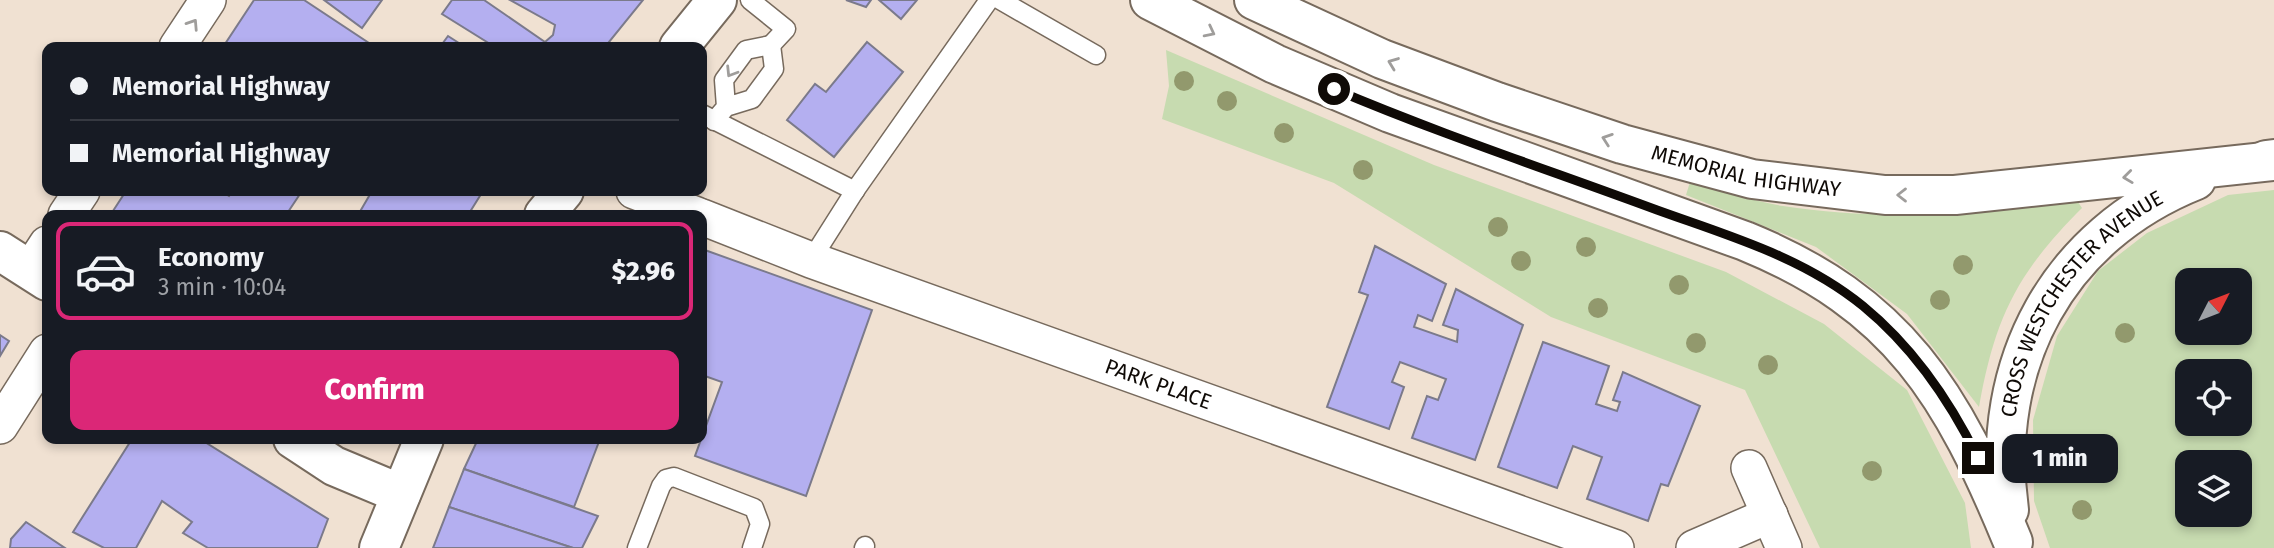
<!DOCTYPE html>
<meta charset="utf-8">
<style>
:root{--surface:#171b24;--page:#20242c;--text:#f1f3f6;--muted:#9ea1a6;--line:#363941;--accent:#db2777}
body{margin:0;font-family:"Fira Sans",sans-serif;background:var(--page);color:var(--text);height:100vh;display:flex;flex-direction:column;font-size:26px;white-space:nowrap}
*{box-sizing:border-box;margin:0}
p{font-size:23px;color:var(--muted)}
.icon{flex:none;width:38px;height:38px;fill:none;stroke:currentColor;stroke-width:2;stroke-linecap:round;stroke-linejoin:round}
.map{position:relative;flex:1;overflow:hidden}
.drawer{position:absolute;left:42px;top:210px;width:665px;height:234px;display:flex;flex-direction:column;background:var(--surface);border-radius:14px;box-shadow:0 4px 10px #0003}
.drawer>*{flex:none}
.banner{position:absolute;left:42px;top:42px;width:665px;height:154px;border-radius:14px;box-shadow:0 4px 10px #0003;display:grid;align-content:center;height:154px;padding:0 28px;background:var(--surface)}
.needle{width:46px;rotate:48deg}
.tools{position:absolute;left:2175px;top:268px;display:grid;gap:14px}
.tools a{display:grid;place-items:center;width:77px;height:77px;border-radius:14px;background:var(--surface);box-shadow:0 4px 10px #0003;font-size:35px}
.end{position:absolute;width:32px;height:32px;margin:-16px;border:9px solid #0f0a06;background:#fff;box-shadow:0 0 0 4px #fff}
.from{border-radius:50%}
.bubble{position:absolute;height:49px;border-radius:14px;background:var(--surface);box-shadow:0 4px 10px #0003;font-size:23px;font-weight:800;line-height:49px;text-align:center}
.banner b{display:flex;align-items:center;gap:24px;height:66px;font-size:26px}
.banner b+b{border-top:2px solid var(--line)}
.banner i{width:18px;height:18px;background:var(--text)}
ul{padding:12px 0 0;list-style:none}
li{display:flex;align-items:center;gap:21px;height:98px;margin:0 14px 10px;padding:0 14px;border:4px solid transparent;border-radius:14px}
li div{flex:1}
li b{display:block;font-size:26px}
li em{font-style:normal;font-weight:800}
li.on{border-color:var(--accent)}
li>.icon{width:63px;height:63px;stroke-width:1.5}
.button{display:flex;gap:14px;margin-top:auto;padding:14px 28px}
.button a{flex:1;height:80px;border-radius:14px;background:var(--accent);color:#fff;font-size:28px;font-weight:800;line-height:80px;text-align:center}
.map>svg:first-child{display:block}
.green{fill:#c7dbb0;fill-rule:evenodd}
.building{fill:#b4aff0;stroke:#7b7a8b;stroke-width:2}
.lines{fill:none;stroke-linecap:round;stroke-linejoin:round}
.lane-casing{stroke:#776a5d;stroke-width:21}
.street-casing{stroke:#776a5d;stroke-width:38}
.secondary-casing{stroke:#776a5d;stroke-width:42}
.primary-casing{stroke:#776a5d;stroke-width:42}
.highway-casing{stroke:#776a5d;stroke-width:42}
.lane{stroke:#fff;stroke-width:18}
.street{stroke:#fff;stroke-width:35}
.secondary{stroke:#fff;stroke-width:38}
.primary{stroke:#fff;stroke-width:38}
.highway{stroke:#fff;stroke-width:38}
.tree{fill:#92996d}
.oneway{stroke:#9f9d9b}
.route{stroke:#0f0a06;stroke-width:9}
.labels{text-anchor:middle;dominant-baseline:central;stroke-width:5;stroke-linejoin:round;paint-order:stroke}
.street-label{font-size:21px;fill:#0f0a06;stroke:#fff}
</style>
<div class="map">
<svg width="2274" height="548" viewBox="0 0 2274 548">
<rect width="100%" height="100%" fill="#f0e1d2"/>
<g class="green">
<path d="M1166 50 1434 165 1726 272 1824 324 1907 390 1965 503 1971 548H1820L1745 390 1551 317 1334 183 1162 119 1169 86Z"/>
<path d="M1690 182C1721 190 1752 201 1783 206 1877 221 1983 215 2076 199L2082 208C2017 273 1995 317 1979 407L1907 314 1816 247 1686 195Z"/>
<path d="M2274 190V548H2050L2034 501 2033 420 2057 336 2098 271 2147 233 2228 195ZM2188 280H2240V332H2188ZM2188 371H2240V424H2188ZM2188 462H2240V514H2188Z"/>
</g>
<g class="building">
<path d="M254 0H304L375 47H223Z"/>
<path d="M324 0H382L362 28Z"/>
<path d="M452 0H484L545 42 553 35 555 25 510 0H643L605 47H495L442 14Z"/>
<path d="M846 0H871L866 7Z"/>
<path d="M879 0H917L901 19Z"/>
<path d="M448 36 465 47H440Z"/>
<path d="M867 42 903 72 834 157 787 120 815 84 826 92Z"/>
<path d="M126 191H221L229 196 233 191H302L286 215H113L111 214Z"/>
<path d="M372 191H483L468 215H358Z"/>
<path d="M1375 246 1446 284 1432 321 1418 315 1414 327 1457 342 1458 330 1443 325 1456 289 1523 325 1475 460 1412 438 1427 396 1438 400 1446 379 1400 362 1392 382 1404 387 1389 429 1327 407 1368 295 1359 292Z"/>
<path d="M702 249 872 310 806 496 695 456 722 382 702 375Z"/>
<path d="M0 335 9 341 0 356Z"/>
<path d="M1543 342 1609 366 1596 404 1617 411 1620 402 1613 400 1623 372 1700 406 1668 486 1661 484 1648 521 1587 499 1602 457 1573 446 1557 488 1498 467Z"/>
<path d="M132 439H200L328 519 317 548H208L183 533 192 522 162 501 136 548H104L73 532Z"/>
<path d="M478 439H600L574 507 464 469Z"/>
<path d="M464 469 598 516 582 548H573L449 507Z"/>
<path d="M449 507 573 548H433Z"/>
<path d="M26 522 65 548H10L11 539Z"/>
</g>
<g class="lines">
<defs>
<g id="lane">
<path d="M750 0 786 29 771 45"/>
<path d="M1000 0 1096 55"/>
<path d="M702 114 855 191"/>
<path d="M714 121 726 107 752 99 774 69 771 45 746 50 724 80 726 107"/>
<path d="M811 260 856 189 989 0"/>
<path d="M637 548 661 486 666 479 674 477 754 508 760 524 752 548"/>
<path d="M864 548 865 546"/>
</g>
<g id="street">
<path d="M177 47 208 0"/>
<path d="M634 191 697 215"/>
<path d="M66 215 82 191"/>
<path id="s1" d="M702 217 811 260 1616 548"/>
<path d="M30 270 47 244"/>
<path d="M0 426 47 352"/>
<path d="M1749 468 1784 548"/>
<path d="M1694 548 1770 515"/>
</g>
<g id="secondary">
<path d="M1150 0 1275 64 1390 113 1745 241C1899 304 1952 394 2013 542"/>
<path id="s2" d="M1254 0 1382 59 1497 102 1622 144 1752 179 1885 195H1955L2274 161"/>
<path d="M0 251 47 281"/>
<path d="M293 439 334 466 401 494"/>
<path id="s3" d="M2009 510C1989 363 2058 235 2196 180"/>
</g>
<g id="primary">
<path d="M679 47 717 0"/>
<path d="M544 215 564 191"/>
<path d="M379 548 424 439"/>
</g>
<path id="highway" d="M2266 160 2274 159"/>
</defs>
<use href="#lane" class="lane-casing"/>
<use href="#street" class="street-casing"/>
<use href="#secondary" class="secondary-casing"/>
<use href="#primary" class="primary-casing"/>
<use href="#highway" class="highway-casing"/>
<use href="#lane" class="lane"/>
<use href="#street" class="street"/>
<use href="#secondary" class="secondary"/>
<use href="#primary" class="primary"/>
<use href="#highway" class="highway"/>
</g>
<g class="tree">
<circle cx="1184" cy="81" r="10"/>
<circle cx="1227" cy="101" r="10"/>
<circle cx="1284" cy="133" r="10"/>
<circle cx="1363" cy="170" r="10"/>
<circle cx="1498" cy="227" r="10"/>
<circle cx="1586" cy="247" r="10"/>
<circle cx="1521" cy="261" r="10"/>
<circle cx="1963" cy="265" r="10"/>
<circle cx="1679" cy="285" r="10"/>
<circle cx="1940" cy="300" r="10"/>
<circle cx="1598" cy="308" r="10"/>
<circle cx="2125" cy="333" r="10"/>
<circle cx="1696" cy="343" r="10"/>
<circle cx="1768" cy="365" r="10"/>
<circle cx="1872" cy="471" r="10"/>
<circle cx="2082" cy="510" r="10"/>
</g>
<defs><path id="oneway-chevron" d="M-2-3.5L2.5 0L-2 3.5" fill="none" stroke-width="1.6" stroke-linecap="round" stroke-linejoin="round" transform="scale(1.75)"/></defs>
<g class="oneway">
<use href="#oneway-chevron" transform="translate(193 24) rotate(-57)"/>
<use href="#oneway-chevron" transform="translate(1210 32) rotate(27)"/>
<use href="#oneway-chevron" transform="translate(1393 63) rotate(-159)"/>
<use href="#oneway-chevron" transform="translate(731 72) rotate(122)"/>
<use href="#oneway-chevron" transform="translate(1607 139) rotate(-161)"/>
<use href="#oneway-chevron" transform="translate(2128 177) rotate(173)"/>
<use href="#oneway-chevron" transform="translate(1902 195) rotate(-180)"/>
</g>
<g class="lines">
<path class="route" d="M1334 89C1440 134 1549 170 1657 210 1729 236 1803 257 1863 306 1913 347 1950 401 1978 458"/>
</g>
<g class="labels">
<g class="street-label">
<text stroke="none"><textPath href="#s2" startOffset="523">MEMORIAL HIGHWAY</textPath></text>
<text stroke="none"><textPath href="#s3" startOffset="233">CROSS WESTCHESTER AVENUE</textPath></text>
<text stroke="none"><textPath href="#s1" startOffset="486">PARK PLACE</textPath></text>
</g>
</g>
</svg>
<div class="tools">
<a><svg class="needle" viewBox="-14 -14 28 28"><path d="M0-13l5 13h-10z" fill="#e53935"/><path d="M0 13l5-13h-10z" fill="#9ea1a6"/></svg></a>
<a><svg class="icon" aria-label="locate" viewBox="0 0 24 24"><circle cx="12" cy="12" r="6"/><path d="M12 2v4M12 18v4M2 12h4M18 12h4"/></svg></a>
<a><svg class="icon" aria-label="layers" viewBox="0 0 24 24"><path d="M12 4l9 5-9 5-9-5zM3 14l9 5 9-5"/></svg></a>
</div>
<i class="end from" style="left:1334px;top:89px"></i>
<i class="end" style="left:1978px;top:458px"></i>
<div class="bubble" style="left:2002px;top:434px;width:116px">1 min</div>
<div class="banner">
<b><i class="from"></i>Memorial Highway</b>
<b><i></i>Memorial Highway</b>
</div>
<section class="drawer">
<ul>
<li class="on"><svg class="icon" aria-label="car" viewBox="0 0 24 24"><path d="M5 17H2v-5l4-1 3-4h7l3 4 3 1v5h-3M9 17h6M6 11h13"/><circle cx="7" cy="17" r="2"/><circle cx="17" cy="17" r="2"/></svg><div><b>Economy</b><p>3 min · 10:04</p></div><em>$2.96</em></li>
</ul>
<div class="button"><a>Confirm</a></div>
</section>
</div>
